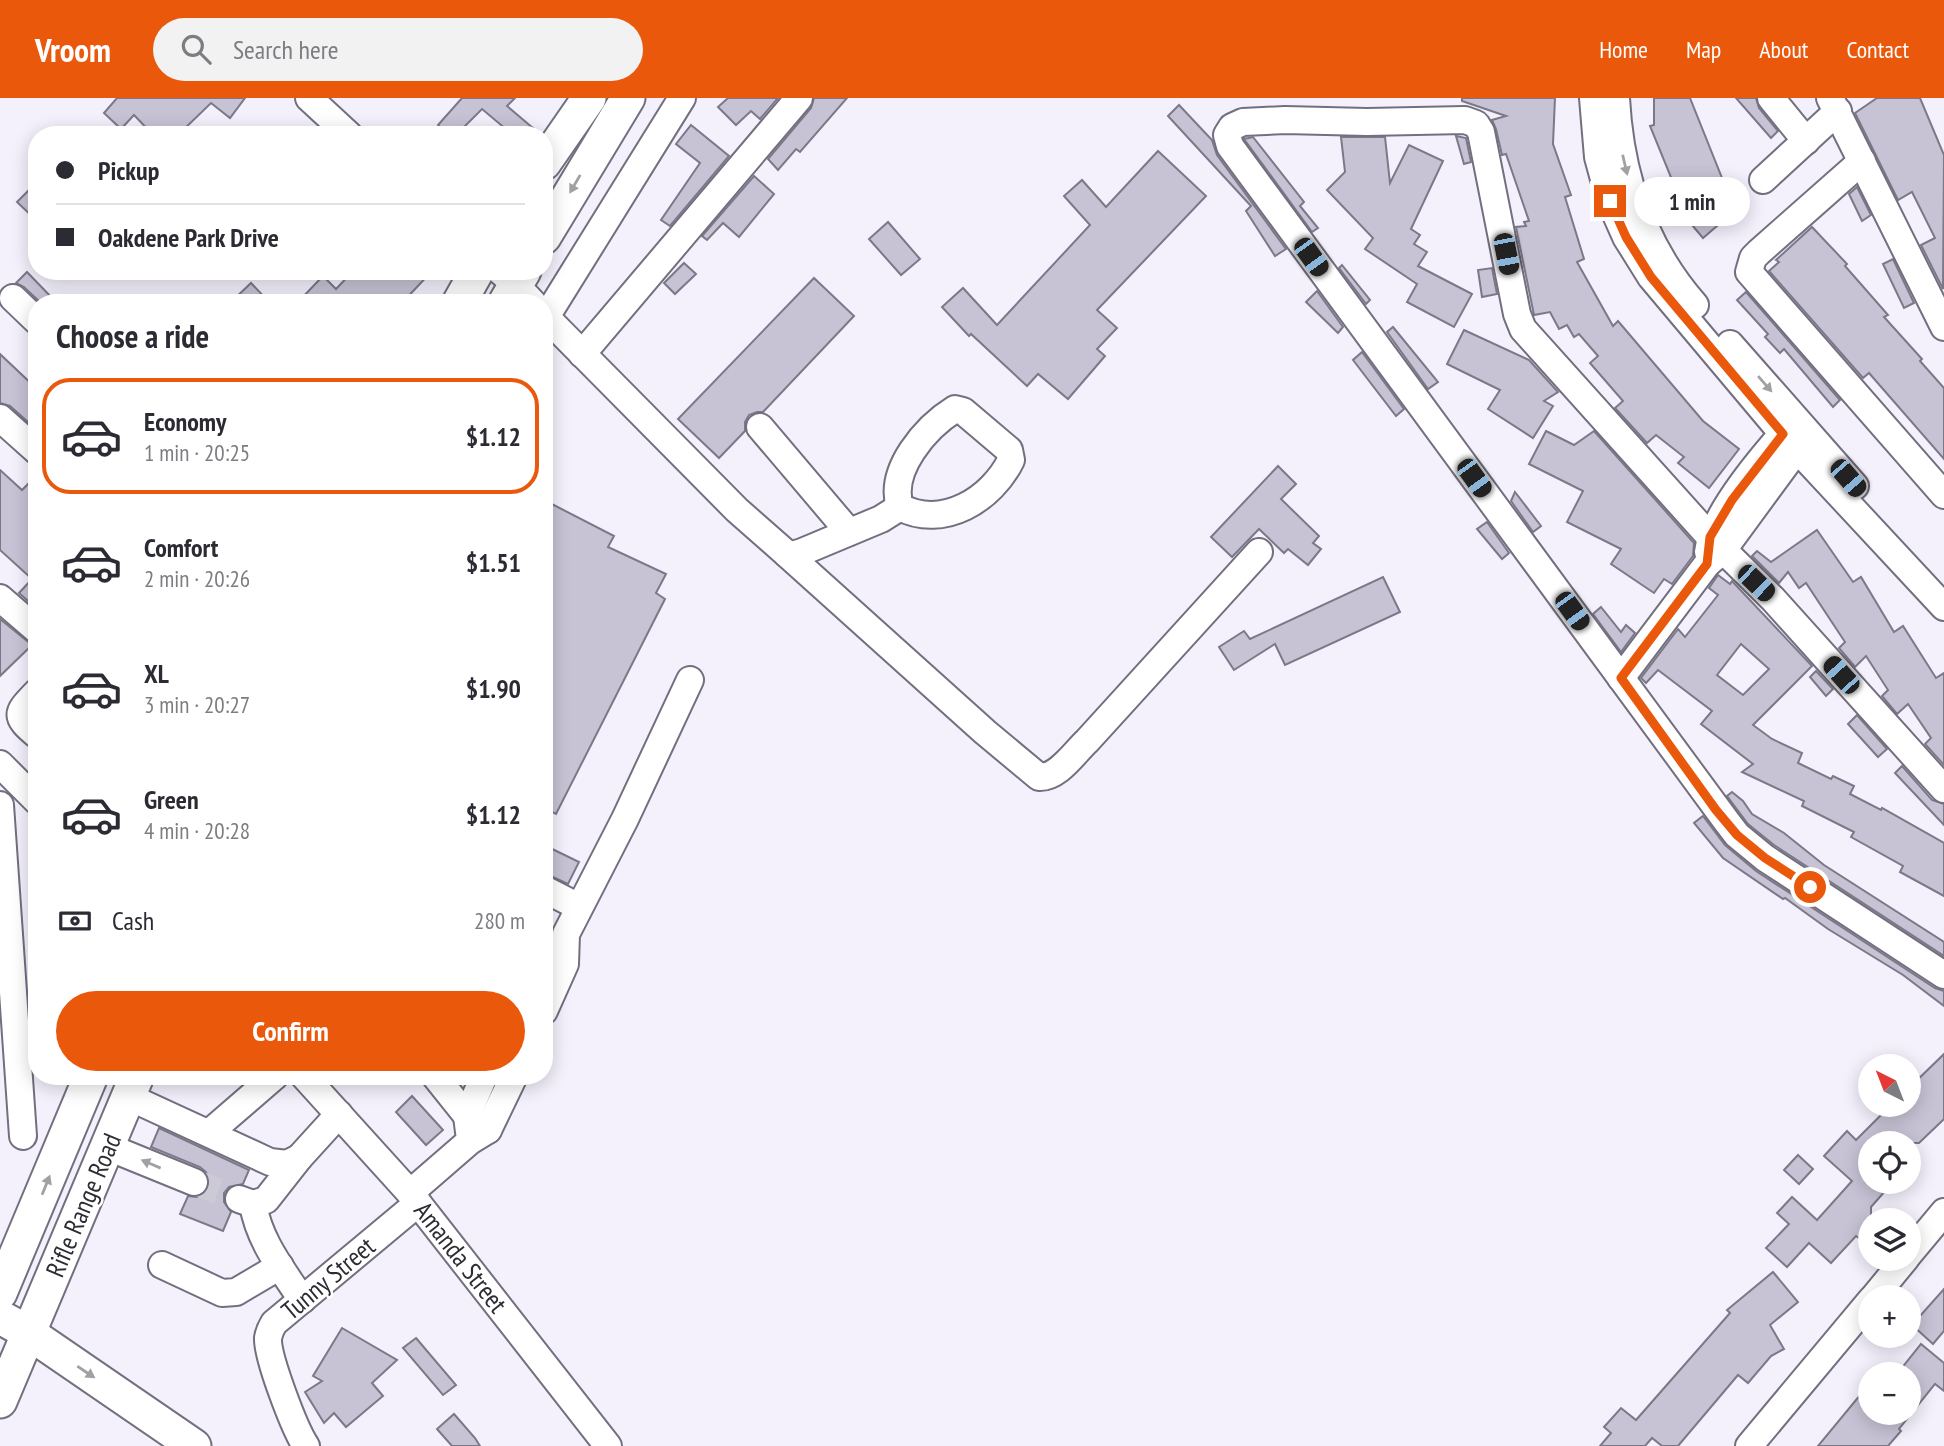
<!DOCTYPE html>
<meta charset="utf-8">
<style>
:root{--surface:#fff;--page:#f2f2f3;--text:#2b2b33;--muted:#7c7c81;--line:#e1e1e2;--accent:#ea580c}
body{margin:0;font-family:"PT Sans Narrow",sans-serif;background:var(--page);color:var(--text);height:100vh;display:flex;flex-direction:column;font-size:26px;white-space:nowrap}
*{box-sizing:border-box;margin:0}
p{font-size:23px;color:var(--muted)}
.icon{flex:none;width:38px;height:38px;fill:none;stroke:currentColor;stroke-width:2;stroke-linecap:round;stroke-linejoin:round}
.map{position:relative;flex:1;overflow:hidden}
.panel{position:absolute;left:28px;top:196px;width:525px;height:791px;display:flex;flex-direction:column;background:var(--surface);border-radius:28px;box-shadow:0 4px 18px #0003}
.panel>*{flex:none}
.guide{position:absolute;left:28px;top:28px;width:525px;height:154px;border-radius:28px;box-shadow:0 4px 18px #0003;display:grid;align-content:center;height:154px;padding:0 28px;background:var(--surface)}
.needle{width:46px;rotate:318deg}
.tools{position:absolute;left:1858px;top:956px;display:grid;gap:14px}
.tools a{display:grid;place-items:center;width:63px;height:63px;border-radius:50%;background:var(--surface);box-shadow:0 4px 18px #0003;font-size:35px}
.end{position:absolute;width:32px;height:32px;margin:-16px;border:9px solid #ea580c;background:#fff;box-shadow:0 0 0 4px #fff}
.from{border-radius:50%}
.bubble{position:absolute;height:49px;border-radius:24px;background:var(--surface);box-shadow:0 4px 18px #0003;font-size:23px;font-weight:700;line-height:49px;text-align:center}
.car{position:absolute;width:21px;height:42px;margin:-21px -10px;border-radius:9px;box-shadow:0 0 5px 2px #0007;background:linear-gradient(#222 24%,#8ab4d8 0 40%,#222 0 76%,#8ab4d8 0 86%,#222 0)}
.guide b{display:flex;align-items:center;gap:24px;height:66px;font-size:26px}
.guide b+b{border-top:2px solid var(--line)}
.guide i{width:18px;height:18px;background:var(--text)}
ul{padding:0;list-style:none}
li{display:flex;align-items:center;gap:21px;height:116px;margin:0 14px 10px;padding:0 14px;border:4px solid transparent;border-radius:28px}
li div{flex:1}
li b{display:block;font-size:26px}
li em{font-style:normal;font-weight:700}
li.on{border-color:var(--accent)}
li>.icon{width:63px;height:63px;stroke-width:1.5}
h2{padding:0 28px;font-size:32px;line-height:84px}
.pay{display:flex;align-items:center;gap:18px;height:77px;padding:0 28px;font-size:26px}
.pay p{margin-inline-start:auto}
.action{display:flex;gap:14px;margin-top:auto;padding:14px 28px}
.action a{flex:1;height:80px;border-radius:42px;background:var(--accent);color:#fff;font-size:28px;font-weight:700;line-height:80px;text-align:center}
header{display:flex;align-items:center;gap:42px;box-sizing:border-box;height:98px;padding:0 35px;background:var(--accent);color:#fff}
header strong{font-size:33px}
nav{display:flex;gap:38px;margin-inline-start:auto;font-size:24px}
.search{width:490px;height:63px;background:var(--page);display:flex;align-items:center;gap:18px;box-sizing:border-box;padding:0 24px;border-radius:38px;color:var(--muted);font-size:26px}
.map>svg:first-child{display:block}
.building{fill:#c7c3d5;stroke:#7c7889;stroke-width:2;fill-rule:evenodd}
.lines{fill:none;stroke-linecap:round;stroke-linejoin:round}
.minor-tunnel{stroke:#cccad5;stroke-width:26;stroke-dasharray:26 13;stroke-linecap:butt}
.minor-casing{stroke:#726f7f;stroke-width:30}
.major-casing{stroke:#726f7f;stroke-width:37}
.minor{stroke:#fff;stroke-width:26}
.major{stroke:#fff;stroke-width:33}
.oneway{fill:#a1a0a3}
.route{stroke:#ea580c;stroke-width:9}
.labels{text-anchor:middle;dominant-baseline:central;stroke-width:5;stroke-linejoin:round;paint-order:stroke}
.street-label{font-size:26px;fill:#2e2c33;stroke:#fff}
</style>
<header>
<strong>Vroom</strong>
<div class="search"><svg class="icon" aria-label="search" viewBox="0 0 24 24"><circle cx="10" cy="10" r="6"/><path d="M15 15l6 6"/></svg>Search here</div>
<nav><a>Home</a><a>Map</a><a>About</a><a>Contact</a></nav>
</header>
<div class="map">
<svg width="1944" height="1348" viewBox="0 0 1944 1348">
<rect width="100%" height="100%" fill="#f4f1fd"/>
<g class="building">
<path d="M117 0H245L230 20 211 5 178 37H153L134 17 121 31 104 15Z"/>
<path d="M462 0H515L507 8 540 36 513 37 482 11 456 37H448L438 27Z"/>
<path d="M728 0H778L760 21 751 13 736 27 718 9Z"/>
<path d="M814 0H847L800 54 796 51 778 72 768 61 811 10Z"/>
<path d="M1462 0H1555L1553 46 1571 97 1565 99 1584 161 1577 164 1613 228 1618 223 1703 323 1739 351 1709 390 1678 365 1684 359 1656 337 1647 345 1615 310 1623 303 1590 265 1598 258 1579 236 1574 239 1567 227 1559 231 1550 214 1534 217 1516 129 1526 128 1524 124 1529 123 1506 56 1502 57 1496 31 1492 22 1506 18 1462 3Z"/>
<path d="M1654 0H1690L1722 80 1718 84 1739 109 1703 140 1669 100 1677 94 1650 28 1654 27Z"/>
<path d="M1736 0H1756L1759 10 1778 33 1771 40Z"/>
<path d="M1877 0H1920L1944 57 1943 191 1921 147 1935 140 1912 94 1898 102 1855 15Z"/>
<path d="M1179 7 1212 42 1217 57 1286 151 1275 158 1246 113 1251 108 1168 18Z"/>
<path d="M691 27 729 58 670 128 661 122 700 65 676 46Z"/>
<path d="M1456 38 1466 40 1471 64 1464 66Z"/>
<path d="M1253 39 1304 104 1300 108 1318 130 1312 134 1244 41Z"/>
<path d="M1341 39H1385L1390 85 1409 47 1443 63 1411 131 1420 137 1414 146 1427 154 1418 168 1472 196 1454 229 1407 204 1417 186 1365 151 1373 140 1327 92 1345 74Z"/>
<path d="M1158 53 1206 98 1097 212 1117 230 1097 251 1105 258 1068 301 1038 276 1027 288 971 236 969 238 942 209 963 190 997 227 1090 127 1064 98 1082 82 1106 109Z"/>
<path d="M754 78 774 96 739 139 723 125 707 142 702 138Z"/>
<path d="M37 84V123L17 104Z"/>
<path d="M1857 89 1871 117 1862 123 1849 96Z"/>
<path d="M888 124 920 161 901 177 869 141Z"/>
<path d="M1812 129 1847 166 1845 168 1888 217 1884 219 1922 261 1920 263 1944 290V361L1869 275 1863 280 1769 173 1779 164 1776 162Z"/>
<path d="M1893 161 1914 205 1904 210 1883 166Z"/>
<path d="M684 165 696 176 675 196 664 185Z"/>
<path d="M1342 167 1370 202 1366 206 1339 170Z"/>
<path d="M1492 170 1497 196 1482 199 1478 172Z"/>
<path d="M353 173H432L402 205H297L323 178 336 191Z"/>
<path d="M27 174 57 205H41L24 189 16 185Z"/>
<path d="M814 180 854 218 763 314H757L749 317 745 324V333L719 360 678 321Z"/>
<path d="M251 185 270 205H230Z"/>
<path d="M1317 193 1343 229 1338 235 1306 204Z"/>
<path d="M1746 194 1840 302 1833 309 1784 251 1780 255 1765 239 1768 236 1737 202Z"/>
<path d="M1393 229 1438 284 1428 291 1387 234Z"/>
<path d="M1464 232 1529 262 1558 294 1544 303 1553 308 1533 340 1488 311 1500 292 1447 266Z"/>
<path d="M1362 254 1404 311 1396 318 1353 262Z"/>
<path d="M0 256 37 291V332L10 308 0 305Z"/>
<path d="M1546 333 1574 347 1594 333 1694 445 1693 458 1672 486 1664 481 1654 495 1611 466 1621 451 1567 424 1583 393 1529 366Z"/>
<path d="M1278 368 1296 386 1281 401 1319 438 1313 445 1321 451 1308 467 1288 451 1284 455 1259 431 1232 459 1211 439Z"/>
<path d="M0 372 22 392 37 377V511L19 495 32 481 0 452Z"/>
<path d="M1515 394 1541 428 1533 434 1511 403Z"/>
<path d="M544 402 614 438 608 449 666 476 656 495 665 501 556 716 544 710Z"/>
<path d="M1487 424 1509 455 1502 461 1477 431Z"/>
<path d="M1817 432 1853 484 1861 479 1894 534 1903 528 1936 580 1944 575V667L1925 646 1931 640 1908 606 1897 616 1882 598 1888 592 1866 558 1855 569 1839 550 1845 544 1806 485 1799 490 1788 474 1779 485 1752 458 1757 453 1771 464Z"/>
<path d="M1718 477 1730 486 1732 483 1812 568 1753 627 1772 641 1802 655 1798 665 1831 681 1833 678 1854 688 1850 696 1881 712 1882 710 1944 745V798L1900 774 1903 768 1851 739 1854 734 1802 708 1804 703 1742 674 1753 666 1701 626 1712 613 1658 572 1646 585 1641 580 1678 531 1685 539 1718 497 1709 490ZM1741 546 1769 571 1743 597 1717 577Z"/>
<path d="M1383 479 1400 514 1285 567 1275 546 1234 572 1219 549 1244 533 1250 541Z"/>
<path d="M1601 509 1621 534 1626 527 1635 535 1621 554 1593 516Z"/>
<path d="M0 521 32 547 0 578Z"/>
<path d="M1816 573 1833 591 1826 598 1810 579Z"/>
<path d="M1857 617 1887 651 1878 659 1848 626Z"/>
<path d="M1902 668 1932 702 1944 706V727L1895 675Z"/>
<path d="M1732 694 1743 703 1752 716 1784 735 1824 767 1944 844V858L1774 747 1748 726 1727 698Z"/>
<path d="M1703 718 1725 747 1756 773 1935 890 1944 893V908L1903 877 1828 831 1785 800 1783 801 1723 760 1694 725Z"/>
<path d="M544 747 579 764 568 786 544 775Z"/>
<path d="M1944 956V1021L1919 1045H1871V1083H1894L1871 1109V1149L1856 1138 1831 1165 1809 1145 1787 1169 1766 1150 1789 1126 1777 1115 1792 1099 1817 1122 1852 1083 1824 1058 1847 1033 1856 1042 1892 1006H1909V990Z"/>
<path d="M412 998 443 1032 426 1047 396 1014Z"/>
<path d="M159 1030 249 1072 243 1086 229 1089 224 1095V1104L231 1114 223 1133 180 1116 188 1098 197 1099 204 1096 209 1089V1081L206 1074 200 1069 151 1049Z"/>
<path d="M1798 1057 1813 1071 1799 1086 1784 1072Z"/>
<path d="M1773 1174 1798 1204 1770 1227 1784 1251 1771 1258 1748 1285 1738 1277 1678 1348H1662L1652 1340 1645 1348H1600L1611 1335 1604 1329 1621 1310 1636 1322 1730 1215 1727 1212Z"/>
<path d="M1944 1191V1233L1933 1246 1912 1227Z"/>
<path d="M342 1230 397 1262 372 1285 383 1298 346 1329 334 1315 324 1325 305 1294 322 1283 313 1278Z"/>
<path d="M416 1240 456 1287 443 1297 403 1250Z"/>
<path d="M1921 1246 1944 1265V1293L1935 1286 1899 1331 1901 1333 1888 1348H1818L1861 1296 1871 1304V1314H1909V1276H1897Z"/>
<path d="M454 1316 475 1340 480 1348H452L437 1331Z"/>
</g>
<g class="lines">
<path class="minor-tunnel" d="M194 1084 237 1100"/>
<defs>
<g id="minor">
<path d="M309 0 349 37"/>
<path d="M1593 0 1598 59 1610 103 1626 139 1651 179 1783 336 1944 509"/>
<path d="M1616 0C1620 76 1644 149 1695 207"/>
<path d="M1771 0 1806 43"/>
<path d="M1830 0 1944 229"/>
<path d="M1862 63 1759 154 1753 160 1749 174 1944 397"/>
<path d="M1763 82 1838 13"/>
<path d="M500 173 516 187 533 205"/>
<path d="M13 200 37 223"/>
<path d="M544 217 737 412 787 456 792 457 802 454 881 421 900 409"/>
<path d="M546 219 682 0"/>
<path d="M1730 246 1855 388"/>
<path d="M582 256 799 0"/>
<path d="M955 311 963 313 1009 352 1011 362C992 401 943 432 900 409 888 372 926 329 955 311Z"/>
<path d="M0 320 37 353"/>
<path d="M760 329 849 434"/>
<path d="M1708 454C1712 416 1767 353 1793 324"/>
<path d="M787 456 985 634 1039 679C1058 680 1074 655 1087 643L1259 454"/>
<path d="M0 500 37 532"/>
<path d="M1621 580 1707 466 1723 452 1806 339"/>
<path d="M37 594C17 615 13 617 37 637"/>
<path d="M0 666 37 703"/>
<path d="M1944 691 1773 501 1710 439 1523 231 1517 216 1481 34 1476 26 1465 22 1367 24 1285 22 1243 24 1232 29 1227 37 1230 48 1727 724 1737 737 1765 760 1944 877"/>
<path d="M0 707 23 1038"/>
<path d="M544 791 579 809"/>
<path d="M544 913 565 866 566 836 625 721 690 582"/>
<path d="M304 978 410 1095 608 1348"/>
<path d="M435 978 467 1018 488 1032"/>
<path d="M129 999 270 1064 287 1066 299 1060 339 1016"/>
<path d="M469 1034 467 1018 484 978"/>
<path d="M209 1035 275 978"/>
<path d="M108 1049 194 1084"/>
<path d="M410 1095 470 1043 488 1032 514 978"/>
<path d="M239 1101 253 1106 266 1102 299 1060"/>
<path d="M253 1106C259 1143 282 1171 302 1202"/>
<path d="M1909 1156 1944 1114"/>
<path d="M162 1167 222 1195 236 1194 280 1168"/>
<path d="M1874 1199 1906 1160"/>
<path d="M306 1348C295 1332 267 1259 268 1240 269 1234 271 1230 274 1225L418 1105"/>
<path d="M1749 1348 1871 1202"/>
</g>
<g id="major">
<path d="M544 65 589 0"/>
<path d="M544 139 628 0"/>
<path d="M459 205 477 173"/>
<path d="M505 205 524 173"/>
<path d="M0 1195 91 978"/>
<path d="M0 1219 29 1235 194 1348"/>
<path d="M0 1303 137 978"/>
</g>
</defs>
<use href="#minor" class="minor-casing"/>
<use href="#major" class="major-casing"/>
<use href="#minor" class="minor"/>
<use href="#major" class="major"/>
</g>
<defs><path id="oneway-solid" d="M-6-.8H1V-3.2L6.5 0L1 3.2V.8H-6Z" transform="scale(1.75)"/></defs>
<g class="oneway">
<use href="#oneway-solid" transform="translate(1625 67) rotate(77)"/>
<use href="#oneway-solid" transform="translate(575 86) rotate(120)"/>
<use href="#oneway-solid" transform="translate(1765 286) rotate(49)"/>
<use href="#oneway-solid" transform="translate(151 1066) rotate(-157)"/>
<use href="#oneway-solid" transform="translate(46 1087) rotate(-68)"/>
<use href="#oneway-solid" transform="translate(86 1274) rotate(34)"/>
</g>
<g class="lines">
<path class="route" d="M1610 103 1626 139 1651 179 1783 336 1732 402 1710 439 1707 466 1621 580 1716 712 1737 737 1765 760 1810 789"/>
</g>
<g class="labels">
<g class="street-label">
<text transform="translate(83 1107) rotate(-67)">Rifle Range Road</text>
<text transform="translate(461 1159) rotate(52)">Amanda Street</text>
<text transform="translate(328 1180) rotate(-40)">Tunny Street</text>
</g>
</g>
</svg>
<div class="tools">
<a><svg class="needle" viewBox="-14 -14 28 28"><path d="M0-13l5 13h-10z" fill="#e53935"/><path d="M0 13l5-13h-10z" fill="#7c7c81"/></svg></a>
<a><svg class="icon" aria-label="locate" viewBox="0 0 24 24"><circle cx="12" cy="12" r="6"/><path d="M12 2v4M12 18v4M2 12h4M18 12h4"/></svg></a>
<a><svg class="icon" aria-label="layers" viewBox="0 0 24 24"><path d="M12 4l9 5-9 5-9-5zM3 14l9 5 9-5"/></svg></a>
<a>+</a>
<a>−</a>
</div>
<i class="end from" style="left:1810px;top:789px"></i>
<i class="end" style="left:1610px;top:103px"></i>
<div class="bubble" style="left:1634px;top:79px;width:116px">1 min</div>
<i class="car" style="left:1506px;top:156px;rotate:169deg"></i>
<i class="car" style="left:1311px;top:159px;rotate:144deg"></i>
<i class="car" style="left:1474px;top:380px;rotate:144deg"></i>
<i class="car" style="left:1848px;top:380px;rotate:139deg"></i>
<i class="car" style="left:1756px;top:485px;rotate:134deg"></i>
<i class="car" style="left:1572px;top:513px;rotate:144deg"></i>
<i class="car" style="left:1841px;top:577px;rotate:318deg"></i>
<div class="guide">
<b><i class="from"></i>Pickup</b>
<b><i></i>Oakdene Park Drive</b>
</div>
<section class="panel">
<h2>Choose a ride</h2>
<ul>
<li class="on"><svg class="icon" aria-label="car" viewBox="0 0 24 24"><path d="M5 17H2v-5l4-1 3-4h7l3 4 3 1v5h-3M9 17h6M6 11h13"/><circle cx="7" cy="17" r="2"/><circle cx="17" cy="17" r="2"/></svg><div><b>Economy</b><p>1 min · 20:25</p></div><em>$1.12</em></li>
<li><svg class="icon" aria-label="car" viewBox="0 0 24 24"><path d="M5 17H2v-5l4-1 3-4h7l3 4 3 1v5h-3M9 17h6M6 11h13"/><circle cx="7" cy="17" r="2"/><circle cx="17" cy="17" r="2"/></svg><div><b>Comfort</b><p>2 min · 20:26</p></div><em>$1.51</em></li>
<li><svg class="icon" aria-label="car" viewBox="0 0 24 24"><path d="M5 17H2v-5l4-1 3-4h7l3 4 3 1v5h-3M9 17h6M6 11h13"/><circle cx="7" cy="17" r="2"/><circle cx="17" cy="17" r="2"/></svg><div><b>XL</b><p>3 min · 20:27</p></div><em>$1.90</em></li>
<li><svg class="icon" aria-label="car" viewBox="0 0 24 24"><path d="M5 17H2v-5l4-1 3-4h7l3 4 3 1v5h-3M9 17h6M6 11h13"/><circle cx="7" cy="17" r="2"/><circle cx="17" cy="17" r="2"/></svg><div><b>Green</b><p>4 min · 20:28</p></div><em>$1.12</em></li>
</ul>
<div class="pay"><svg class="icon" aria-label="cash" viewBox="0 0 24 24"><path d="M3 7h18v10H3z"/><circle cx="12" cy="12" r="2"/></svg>Cash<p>280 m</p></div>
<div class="action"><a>Confirm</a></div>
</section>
</div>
